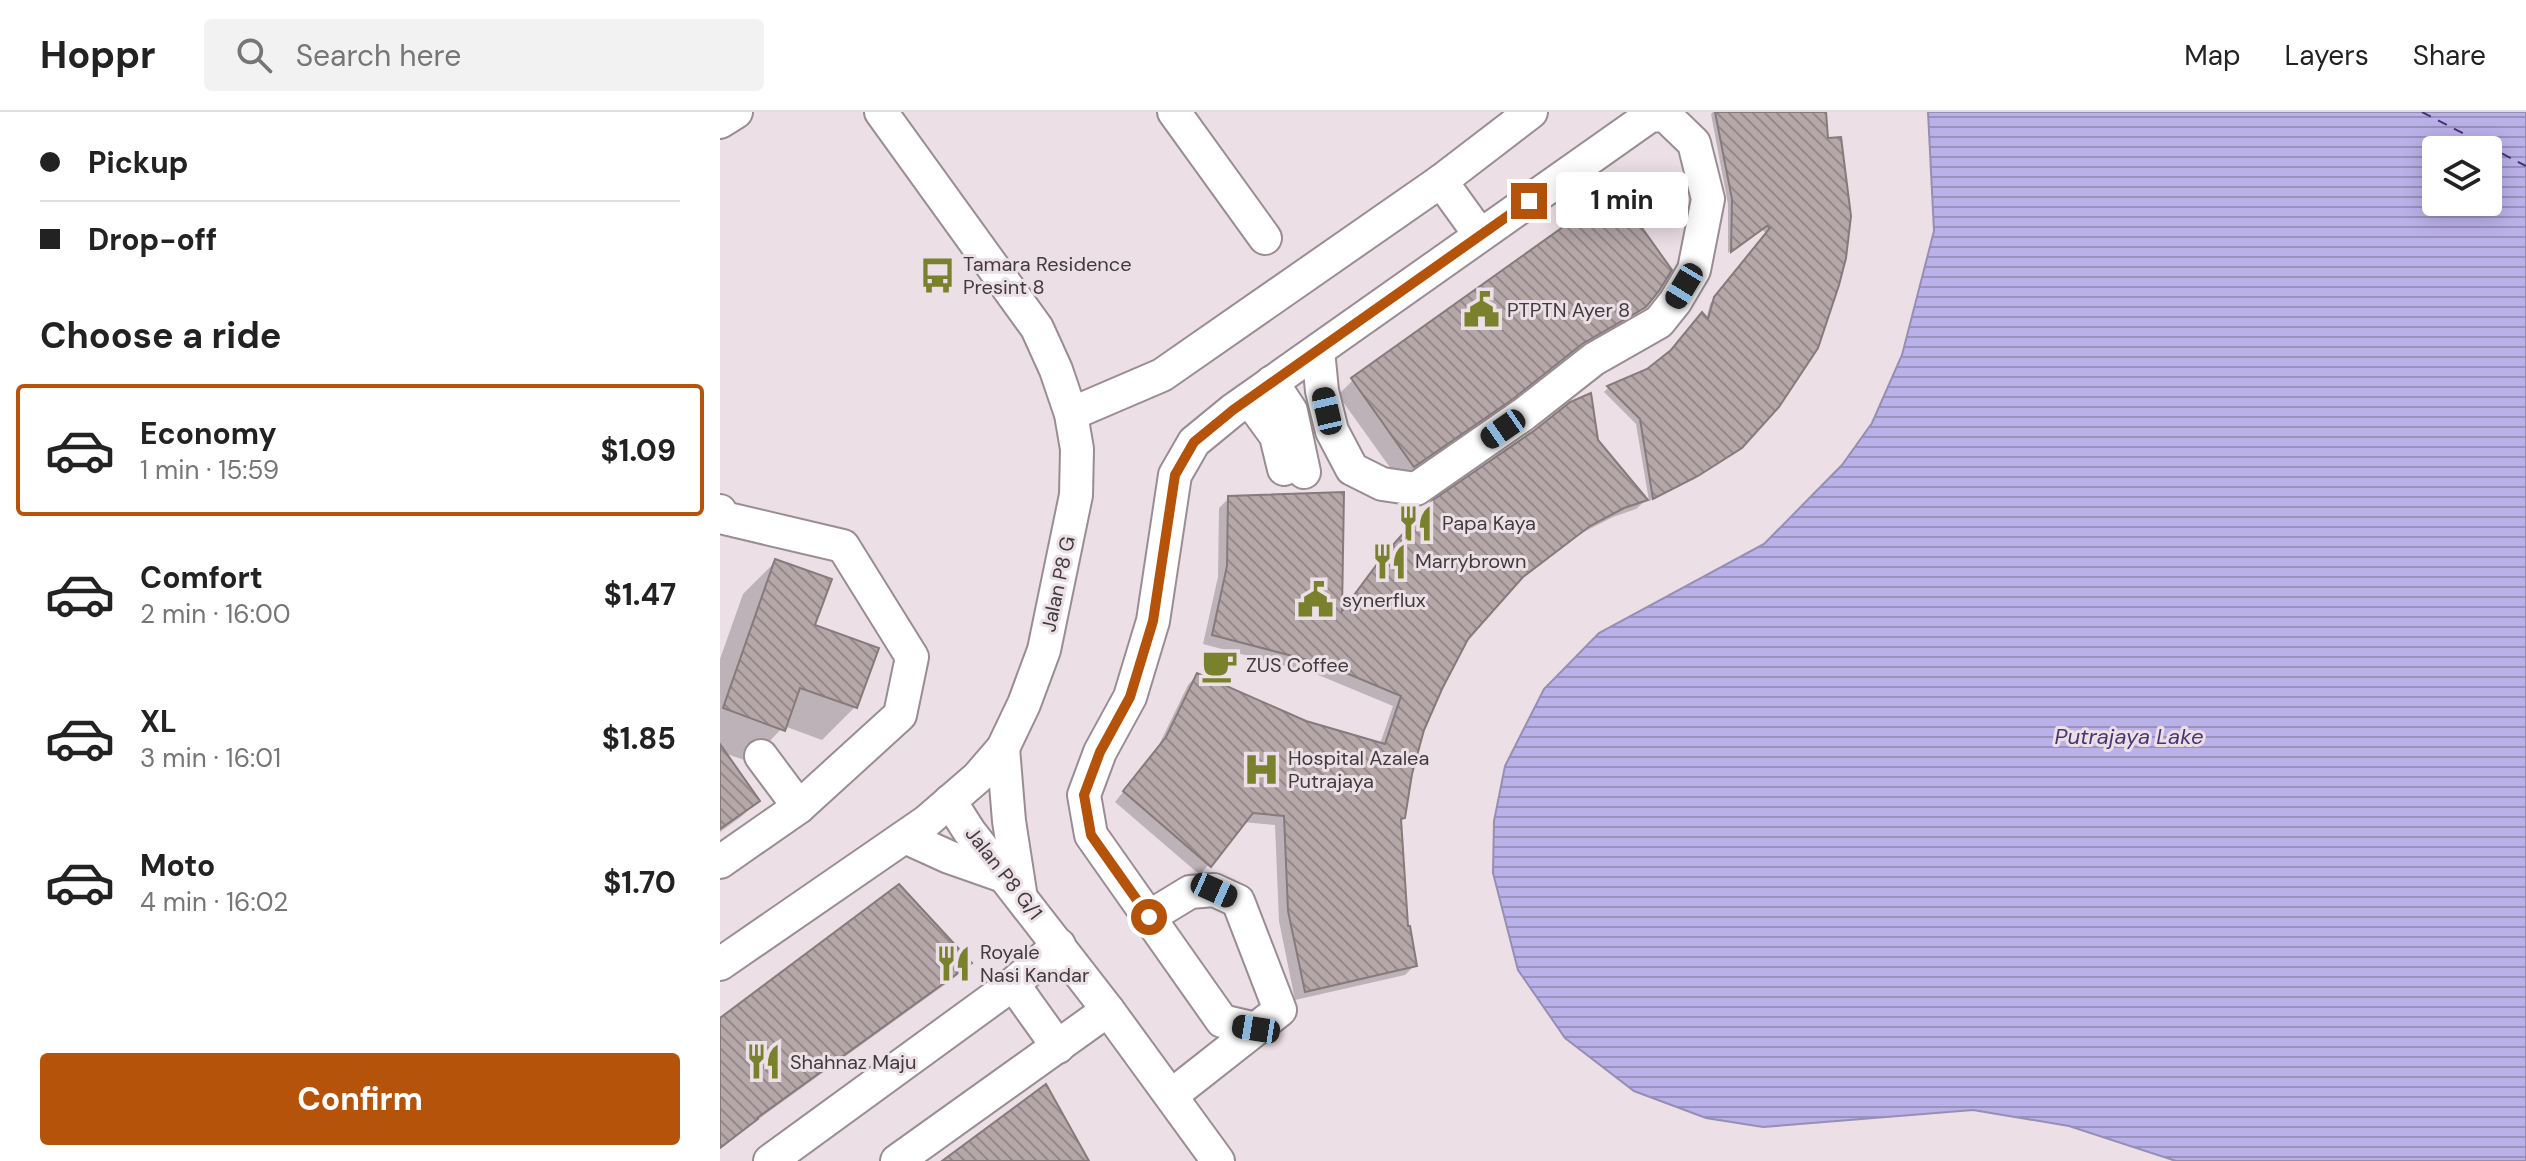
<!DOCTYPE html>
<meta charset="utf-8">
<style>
:root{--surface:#fff;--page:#f2f2f2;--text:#222;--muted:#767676;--line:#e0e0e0;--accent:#b45309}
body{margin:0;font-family:"DM Sans",sans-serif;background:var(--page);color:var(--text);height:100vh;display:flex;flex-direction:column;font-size:30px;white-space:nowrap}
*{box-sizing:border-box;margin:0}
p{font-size:26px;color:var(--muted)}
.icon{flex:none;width:44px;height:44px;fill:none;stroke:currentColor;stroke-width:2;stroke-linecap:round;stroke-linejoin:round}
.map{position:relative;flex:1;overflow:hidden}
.side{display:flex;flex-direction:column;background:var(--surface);width:720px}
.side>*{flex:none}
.banner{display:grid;align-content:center;height:176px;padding:0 40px;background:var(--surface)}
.buttons{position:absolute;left:1702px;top:24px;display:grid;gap:16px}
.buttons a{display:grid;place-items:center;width:80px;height:80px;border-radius:8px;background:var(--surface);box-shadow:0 4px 20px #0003;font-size:40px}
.end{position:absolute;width:36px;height:36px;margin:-18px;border:10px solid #b45309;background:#fff;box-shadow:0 0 0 4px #fff}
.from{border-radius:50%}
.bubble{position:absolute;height:56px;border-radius:8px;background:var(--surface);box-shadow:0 4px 20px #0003;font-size:26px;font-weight:700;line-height:56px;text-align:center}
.car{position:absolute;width:24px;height:48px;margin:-24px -12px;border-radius:10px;box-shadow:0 0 6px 2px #0007;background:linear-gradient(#222 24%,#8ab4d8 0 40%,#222 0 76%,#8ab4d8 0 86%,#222 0)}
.banner b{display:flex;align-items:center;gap:28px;height:76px;font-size:30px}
.banner b+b{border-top:2px solid var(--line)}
.banner i{width:20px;height:20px;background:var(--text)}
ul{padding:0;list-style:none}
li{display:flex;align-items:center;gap:24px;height:132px;margin:0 16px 12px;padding:0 24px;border:4px solid transparent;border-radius:8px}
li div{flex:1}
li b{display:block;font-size:30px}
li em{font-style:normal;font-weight:700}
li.current{border-color:var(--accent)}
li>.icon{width:72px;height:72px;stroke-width:1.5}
h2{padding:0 40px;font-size:36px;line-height:96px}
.cta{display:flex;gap:16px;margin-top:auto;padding:16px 40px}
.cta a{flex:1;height:92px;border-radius:8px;background:var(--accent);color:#fff;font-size:32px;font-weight:700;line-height:92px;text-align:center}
header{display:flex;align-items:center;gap:48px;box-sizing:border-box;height:112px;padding:0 40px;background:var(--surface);border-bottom:2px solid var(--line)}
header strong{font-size:38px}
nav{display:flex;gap:44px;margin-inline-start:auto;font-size:28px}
.search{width:560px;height:72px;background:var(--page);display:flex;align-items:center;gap:20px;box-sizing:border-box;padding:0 28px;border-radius:8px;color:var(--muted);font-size:30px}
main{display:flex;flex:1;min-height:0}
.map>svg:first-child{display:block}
.water{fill:url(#water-rules);stroke:#968eb5;stroke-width:2;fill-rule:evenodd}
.shadow{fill:#0003}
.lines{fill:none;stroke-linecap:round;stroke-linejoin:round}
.ferry{stroke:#473578;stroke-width:2;stroke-dasharray:10 8;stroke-linecap:butt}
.building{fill:url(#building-back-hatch);stroke:#877a7b;stroke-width:2}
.minor-casing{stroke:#998d93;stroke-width:36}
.minor{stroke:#fff;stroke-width:32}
.route{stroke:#b45309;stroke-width:10}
.labels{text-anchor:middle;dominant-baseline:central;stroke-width:6;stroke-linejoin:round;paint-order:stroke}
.poi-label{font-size:20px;fill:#403b3d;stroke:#ecdfe6;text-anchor:start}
.street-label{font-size:20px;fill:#403b3d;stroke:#ecdfe6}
.water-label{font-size:22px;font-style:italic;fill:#473578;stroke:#ecdfe6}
</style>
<header>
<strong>Hoppr</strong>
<div class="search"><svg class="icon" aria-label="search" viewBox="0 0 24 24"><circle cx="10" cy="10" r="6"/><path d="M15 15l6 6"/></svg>Search here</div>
<nav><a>Map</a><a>Layers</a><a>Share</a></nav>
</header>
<main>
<section class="side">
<div class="banner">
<b><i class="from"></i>Pickup</b>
<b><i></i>Drop-off</b>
</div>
<h2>Choose a ride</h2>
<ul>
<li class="current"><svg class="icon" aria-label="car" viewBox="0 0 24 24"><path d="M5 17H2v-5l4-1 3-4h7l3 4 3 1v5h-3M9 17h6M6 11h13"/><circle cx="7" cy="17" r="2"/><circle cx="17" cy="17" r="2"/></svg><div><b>Economy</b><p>1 min · 15:59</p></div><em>$1.09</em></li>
<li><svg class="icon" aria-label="car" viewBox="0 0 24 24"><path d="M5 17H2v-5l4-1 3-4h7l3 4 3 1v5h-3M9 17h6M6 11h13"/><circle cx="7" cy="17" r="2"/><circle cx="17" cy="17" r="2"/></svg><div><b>Comfort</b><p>2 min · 16:00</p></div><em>$1.47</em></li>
<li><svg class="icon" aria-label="car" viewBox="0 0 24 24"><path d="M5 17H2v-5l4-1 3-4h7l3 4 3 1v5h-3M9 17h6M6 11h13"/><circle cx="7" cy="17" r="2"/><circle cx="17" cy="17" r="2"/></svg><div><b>XL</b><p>3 min · 16:01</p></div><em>$1.85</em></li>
<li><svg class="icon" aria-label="car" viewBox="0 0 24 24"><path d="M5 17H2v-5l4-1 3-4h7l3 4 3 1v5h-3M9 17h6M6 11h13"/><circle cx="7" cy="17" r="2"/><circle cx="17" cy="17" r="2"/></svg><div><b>Moto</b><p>4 min · 16:02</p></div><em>$1.70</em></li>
</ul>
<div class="cta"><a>Confirm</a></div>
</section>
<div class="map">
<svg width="1806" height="1049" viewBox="0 0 1806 1049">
<defs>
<pattern id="water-rules" width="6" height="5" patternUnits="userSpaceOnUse" patternTransform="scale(2)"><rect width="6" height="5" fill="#bbb1e9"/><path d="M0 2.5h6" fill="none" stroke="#9991be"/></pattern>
<pattern id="building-back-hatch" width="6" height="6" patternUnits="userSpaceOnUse" patternTransform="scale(2)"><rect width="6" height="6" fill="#b6a7a9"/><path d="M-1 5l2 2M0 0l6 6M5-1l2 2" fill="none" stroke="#95898b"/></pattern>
</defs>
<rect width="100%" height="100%" fill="#ecdfe6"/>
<path class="water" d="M1208 0H1806V1049H1456L1349 1014 1253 998 1043 1015 986 1006 914 979 845 926 798 858 773 761 774 709 785 654 824 577 879 521 1044 432 1122 353 1152 311 1182 243 1214 119ZM1716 38H1768V90H1716Z"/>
<g class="shadow">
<path d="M993 0H1104L1015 340 972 368 929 389 916 312 884 280 888 276 928 259 986 208 990 192 1046 122 1042 117 1008 141V92L991 2Z"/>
<path d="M925 194 909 210 845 246 775 301 679 368 618 283 633 268Z"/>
<path d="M876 329 926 388 916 397 893 405 858 423 794 472 746 526 702 617 690 662 683 705 679 709 686 815 695 853 685 863 575 888 559 809 555 713 523 710 480 763 395 690 437 637 468 573 477 563 585 611 660 632 673 594 596 562 483 532 498 465 499 396 509 386 620 502 655 455Z"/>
<path d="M56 449 93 514 156 537 135 595 102 628 64 614 30 650 4 641 37 689 22 704 0 720V547L23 482Z"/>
<path d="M249 851 234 866 29 1014 0 1037V908Z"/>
</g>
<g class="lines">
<path class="ferry" d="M1702 0 1806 54"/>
</g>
<g class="building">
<path d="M995 0H1106L1108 26 1121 25 1131 104 1126 146 1119 173 1098 236 1059 295 1022 336 978 364 933 387 920 307 887 274 927 257 951 238 982 200 988 207 994 185 1050 116 1047 114 1011 140 1012 87Z"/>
<path d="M895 78 952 158 939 179 926 195 862 232 793 287 694 355 631 266Z"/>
<path d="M871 281 878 328 928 388 904 396 870 414 803 465 748 527 722 577 704 618 692 662 685 706 681 707 688 814H690L697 854 585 880 568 799 564 704 533 701 491 755 403 679 446 625 477 561 586 609 665 632 681 584 607 553 492 523 507 454 508 384 624 380 622 499 664 443 713 388 815 318 850 290Z"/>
<path d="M55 447 112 467 95 513 159 536 137 596 80 576 65 619 3 596Z"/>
<path d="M0 632 40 689 0 717Z"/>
<path d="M179 772 252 851 37 1006 38 1007 0 1036V906Z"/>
<path d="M326 972 369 1049H222Z"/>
</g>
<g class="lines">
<defs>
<g id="minor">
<path d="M454 0 545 126"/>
<path d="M0 10 16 0"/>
<path d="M721 69 760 123"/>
<path d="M552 270 571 299 584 360"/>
<path d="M529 287 556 324 564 357"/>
<path d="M351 302 442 263 721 69 811 0"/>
<path d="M0 399 4 406 123 434 192 545 180 603 79 695 0 750"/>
<path d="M283 636 289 709 300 780"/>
<path d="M41 644 79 695"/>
<path d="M230 689 249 719 388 898 498 1049"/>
<path d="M185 725 229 745 286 765"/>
<path d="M429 805 470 780 494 778 518 789 560 898 452 983"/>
<path d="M0 852 206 710 258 665 283 636 304 592 324 538 356 383 357 337 351 302 336 258 317 216 161 0"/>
<path d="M293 872 338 935"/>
<path d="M536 917 502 909 371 723 364 683 380 640 410 585 433 509 455 363 474 330 513 298 931 3 946 4 974 31 988 87 974 158 955 190 939 210 874 247 804 302 696 377 662 372 632 357 612 319 602 279 598 238"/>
<path d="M50 1049 293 872 339 833"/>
<path d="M177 1049 388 898"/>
</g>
</defs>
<use href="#minor" class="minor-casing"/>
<use href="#minor" class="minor"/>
</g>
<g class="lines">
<path class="route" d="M429 805 371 723 364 683 380 640 410 585 433 509 455 363 474 330 513 298 809 89"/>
</g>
<defs>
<symbol id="bus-bare" viewBox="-9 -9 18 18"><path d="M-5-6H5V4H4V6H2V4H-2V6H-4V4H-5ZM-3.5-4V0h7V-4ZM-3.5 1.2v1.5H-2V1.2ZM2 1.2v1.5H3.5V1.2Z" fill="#79812c" stroke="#ecdfe6" stroke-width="2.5" paint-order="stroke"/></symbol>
<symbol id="civic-bare" viewBox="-9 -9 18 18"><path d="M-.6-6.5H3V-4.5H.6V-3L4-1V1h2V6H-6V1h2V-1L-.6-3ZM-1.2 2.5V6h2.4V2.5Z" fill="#79812c" stroke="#ecdfe6" stroke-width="2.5" paint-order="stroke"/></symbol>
<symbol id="restaurant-bare" viewBox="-9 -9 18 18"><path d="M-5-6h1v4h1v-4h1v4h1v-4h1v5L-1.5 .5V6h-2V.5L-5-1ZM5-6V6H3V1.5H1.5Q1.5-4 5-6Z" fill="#79812c" stroke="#ecdfe6" stroke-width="2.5" paint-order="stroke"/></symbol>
<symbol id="cafe-bare" viewBox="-9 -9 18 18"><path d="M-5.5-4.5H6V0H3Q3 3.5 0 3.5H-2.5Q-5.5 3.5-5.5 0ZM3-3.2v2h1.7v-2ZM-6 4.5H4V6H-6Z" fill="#79812c" stroke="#ecdfe6" stroke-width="2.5" paint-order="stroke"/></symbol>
<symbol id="hospital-bare" viewBox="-9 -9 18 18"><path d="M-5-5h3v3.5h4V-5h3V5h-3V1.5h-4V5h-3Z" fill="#79812c" stroke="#ecdfe6" stroke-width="2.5" paint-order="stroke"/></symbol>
</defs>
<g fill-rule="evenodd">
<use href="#bus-bare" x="192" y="138" width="51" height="51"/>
<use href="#civic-bare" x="736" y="172" width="51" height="51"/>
<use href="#restaurant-bare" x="670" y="386" width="51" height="51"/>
<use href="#restaurant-bare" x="644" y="424" width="51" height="51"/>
<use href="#civic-bare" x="570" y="462" width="51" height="51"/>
<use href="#cafe-bare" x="474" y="528" width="51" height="51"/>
<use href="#hospital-bare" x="516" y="632" width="51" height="51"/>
<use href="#restaurant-bare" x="208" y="826" width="51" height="51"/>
<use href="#restaurant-bare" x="18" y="924" width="51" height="51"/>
</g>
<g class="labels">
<g class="poi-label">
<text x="243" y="152">Tamara Residence<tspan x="243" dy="23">Presint 8</tspan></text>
<text x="787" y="198">PTPTN Ayer 8</text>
<text x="722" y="411">Papa Kaya</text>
<text x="695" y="449">Marrybrown</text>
<text x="622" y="488">synerflux</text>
<text x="526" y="553">ZUS Coffee</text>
<text x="568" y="646">Hospital Azalea<tspan x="568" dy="23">Putrajaya</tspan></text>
<text x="260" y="840">Royale<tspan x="260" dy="23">Nasi Kandar</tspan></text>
<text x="70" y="950">Shahnaz Maju</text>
</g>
<g class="street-label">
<text transform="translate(338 472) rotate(-78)">Jalan P8 G</text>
<text transform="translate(284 761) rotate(52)">Jalan P8 G/1</text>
</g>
<g class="water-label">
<text x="1409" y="624">Putrajaya Lake</text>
</g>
</g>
</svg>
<div class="buttons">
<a><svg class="icon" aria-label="layers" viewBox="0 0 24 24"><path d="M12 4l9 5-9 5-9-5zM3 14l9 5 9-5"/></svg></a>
</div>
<i class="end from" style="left:429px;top:805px"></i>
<i class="end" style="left:809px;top:89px"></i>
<div class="bubble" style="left:836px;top:60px;width:132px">1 min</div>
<i class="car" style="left:964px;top:174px;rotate:211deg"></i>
<i class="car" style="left:607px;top:299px;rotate:347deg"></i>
<i class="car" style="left:783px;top:317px;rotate:235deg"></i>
<i class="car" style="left:494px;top:778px;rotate:114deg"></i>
<i class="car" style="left:536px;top:917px;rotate:279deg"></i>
</div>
</main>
